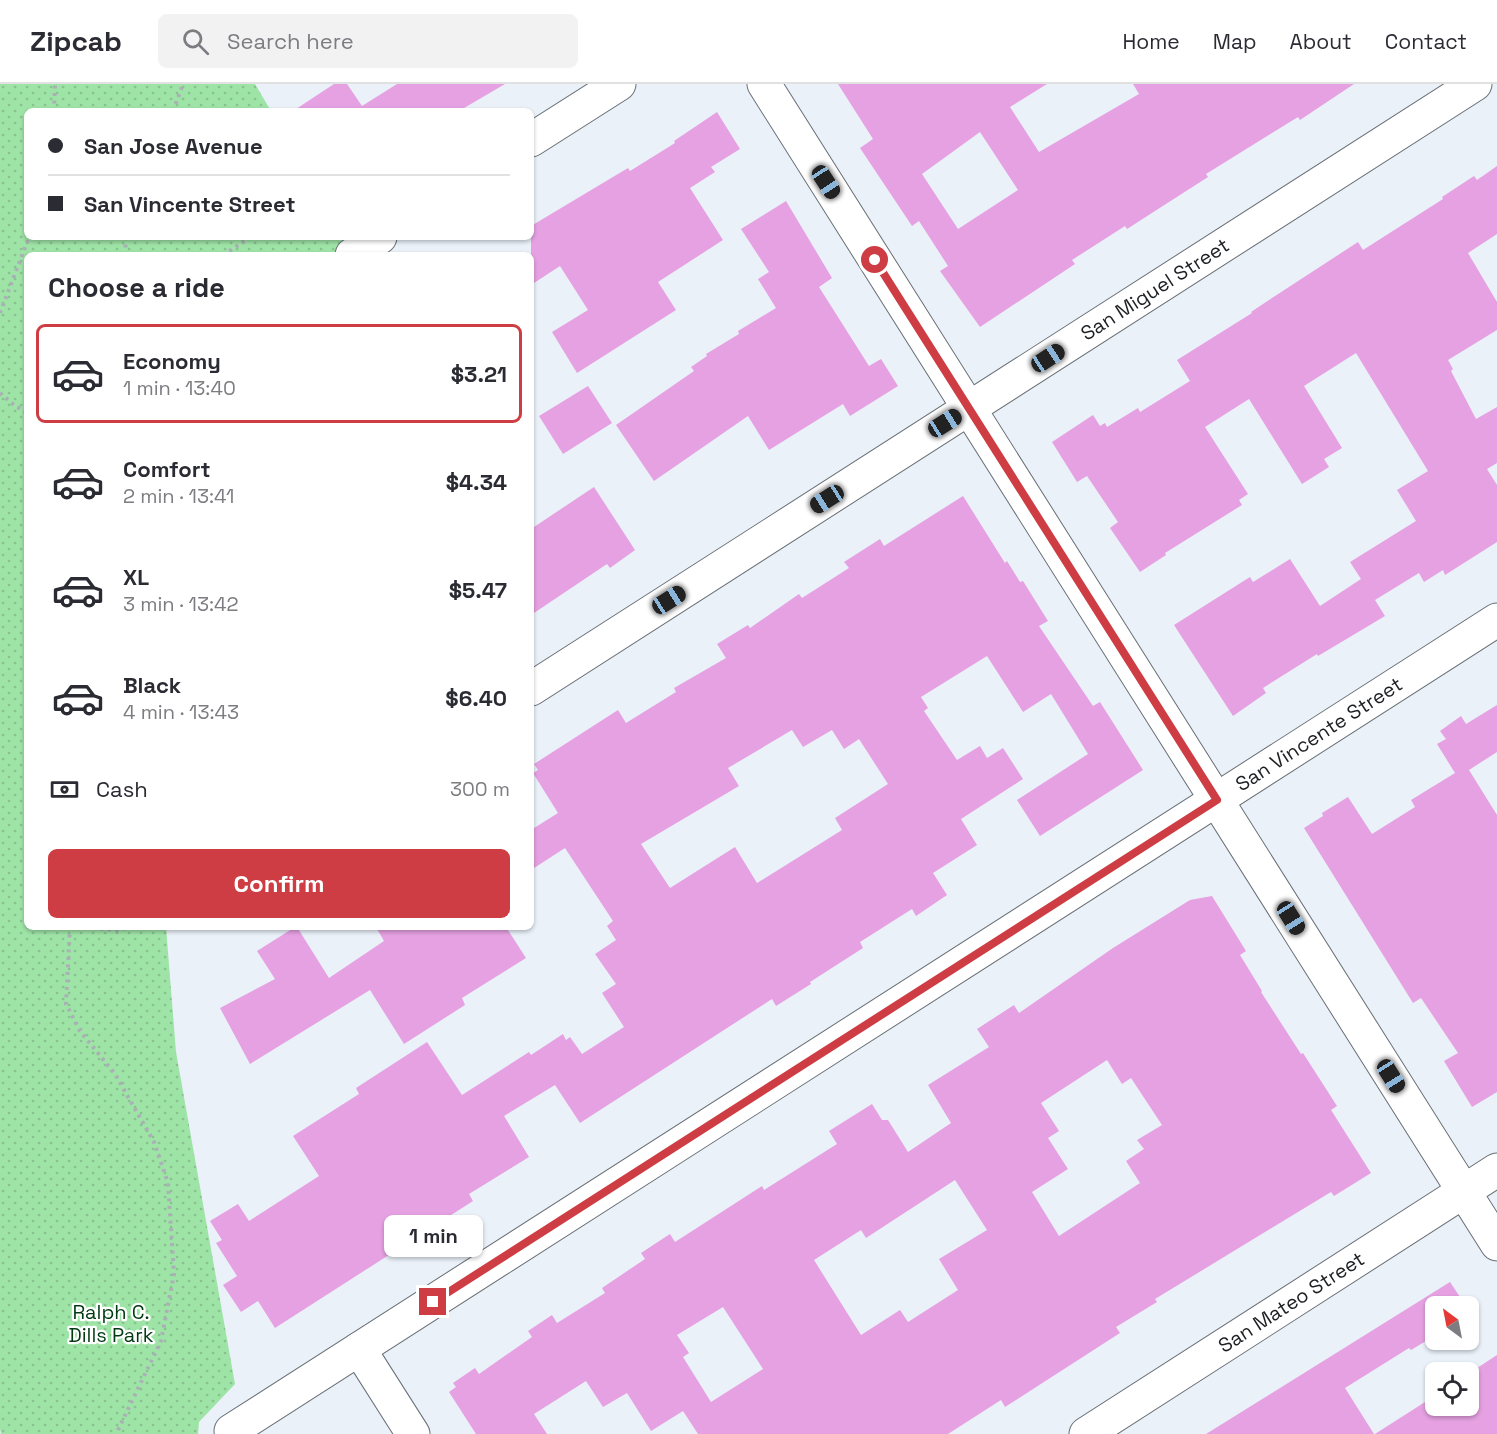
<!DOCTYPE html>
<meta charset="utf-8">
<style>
:root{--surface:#fff;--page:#f2f2f3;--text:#2b2b33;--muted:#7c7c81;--line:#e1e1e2;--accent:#cd3d43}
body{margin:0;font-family:"Space Grotesk",sans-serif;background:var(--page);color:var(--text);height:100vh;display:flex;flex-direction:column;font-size:22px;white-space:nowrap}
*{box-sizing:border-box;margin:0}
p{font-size:20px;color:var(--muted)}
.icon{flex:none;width:33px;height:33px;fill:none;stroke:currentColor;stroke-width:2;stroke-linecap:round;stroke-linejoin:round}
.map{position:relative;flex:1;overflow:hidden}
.sheet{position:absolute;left:24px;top:168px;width:510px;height:678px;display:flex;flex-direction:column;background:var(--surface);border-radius:9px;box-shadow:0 2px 4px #0004}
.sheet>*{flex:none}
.hud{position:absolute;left:24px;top:24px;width:510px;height:132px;border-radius:9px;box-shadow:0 2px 4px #0004;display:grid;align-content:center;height:132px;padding:0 24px;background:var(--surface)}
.needle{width:39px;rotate:328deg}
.controls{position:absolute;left:1425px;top:1212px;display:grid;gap:12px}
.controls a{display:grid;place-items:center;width:54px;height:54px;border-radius:9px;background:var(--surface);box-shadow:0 2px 4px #0004;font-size:30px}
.end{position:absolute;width:27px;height:27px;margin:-14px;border:8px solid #cd3d43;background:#fff;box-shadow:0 0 0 3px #fff}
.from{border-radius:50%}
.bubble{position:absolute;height:42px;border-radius:9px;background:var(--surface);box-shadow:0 2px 4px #0004;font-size:20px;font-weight:700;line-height:42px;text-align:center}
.car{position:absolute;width:18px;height:36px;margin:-18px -9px;border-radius:8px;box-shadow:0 0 4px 2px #0007;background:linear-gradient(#222 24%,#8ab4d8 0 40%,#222 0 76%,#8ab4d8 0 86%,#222 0)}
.hud b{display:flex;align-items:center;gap:21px;height:57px;font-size:22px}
.hud b+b{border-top:2px solid var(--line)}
.hud i{width:15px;height:15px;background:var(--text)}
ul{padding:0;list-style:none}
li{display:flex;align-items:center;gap:18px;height:99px;margin:0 12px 9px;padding:0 12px;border:3px solid transparent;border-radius:9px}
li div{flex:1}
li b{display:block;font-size:22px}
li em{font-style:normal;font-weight:700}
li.on{border-color:var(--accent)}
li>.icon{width:54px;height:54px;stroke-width:1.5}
h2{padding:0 24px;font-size:27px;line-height:72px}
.pay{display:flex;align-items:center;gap:15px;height:66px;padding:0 24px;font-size:22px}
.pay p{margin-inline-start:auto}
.button{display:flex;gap:12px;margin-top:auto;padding:12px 24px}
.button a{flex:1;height:69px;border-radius:9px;background:var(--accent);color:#fff;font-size:24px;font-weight:700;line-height:69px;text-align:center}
header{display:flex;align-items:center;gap:36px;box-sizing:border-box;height:84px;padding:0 30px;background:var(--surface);border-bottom:2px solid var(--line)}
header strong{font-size:28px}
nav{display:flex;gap:33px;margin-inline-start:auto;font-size:21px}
.search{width:420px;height:54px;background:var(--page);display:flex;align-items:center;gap:15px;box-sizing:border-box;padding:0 21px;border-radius:9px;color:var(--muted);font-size:22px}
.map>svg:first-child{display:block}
.park{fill:url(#park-dots)}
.building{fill:#e6a1e2;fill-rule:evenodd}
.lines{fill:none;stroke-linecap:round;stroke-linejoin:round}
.street-casing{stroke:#696f75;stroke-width:35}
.path{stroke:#aab0b6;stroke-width:4;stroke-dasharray:3 4.5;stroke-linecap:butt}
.street{stroke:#fff;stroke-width:33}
.route{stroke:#cd3d43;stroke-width:8}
.labels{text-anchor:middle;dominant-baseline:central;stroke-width:4.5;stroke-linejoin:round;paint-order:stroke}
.street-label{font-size:20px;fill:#1d1f22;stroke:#fff}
.park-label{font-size:20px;fill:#003a11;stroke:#fff}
</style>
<header>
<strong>Zipcab</strong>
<div class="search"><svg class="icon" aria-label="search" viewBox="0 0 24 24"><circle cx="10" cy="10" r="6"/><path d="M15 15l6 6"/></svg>Search here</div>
<nav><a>Home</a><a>Map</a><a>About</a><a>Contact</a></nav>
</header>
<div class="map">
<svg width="1497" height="1350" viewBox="0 0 1497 1350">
<defs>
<pattern id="park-dots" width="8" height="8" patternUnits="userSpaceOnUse" patternTransform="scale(1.5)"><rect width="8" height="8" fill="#9fe4a7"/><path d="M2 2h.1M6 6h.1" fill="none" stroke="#88c38f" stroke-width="1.8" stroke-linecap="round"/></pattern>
</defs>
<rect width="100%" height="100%" fill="#eaf1f9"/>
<path class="park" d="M0 0H255L271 27H27V153H349L360 171H27V843H166L176 968 235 1300 199 1338 198 1350H1L0 1345Z"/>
<g class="building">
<path d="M334 0H347L362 22 397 0H505L459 27H293Z"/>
<path d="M838 0H1047L1010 23 1039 68 1139 10 1133 0H1354L1300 36 1298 33 1206 90 1208 93 1127 145 1125 142 1072 176 1075 180 980 243 940 187 948 182 919 137 912 142 860 64 873 55ZM980 48 1018 106 958 145 922 90Z"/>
<path d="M717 28 740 65 711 83 715 88 690 104 723 156 658 198 676 226 577 289 552 248 588 226 560 182 531 201V142L628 84 630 87 675 59 674 57Z"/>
<path d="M1497 82V150L1468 169 1497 218V246L1448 276 1453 285 1451 287 1476 335 1497 323V379L1487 385 1497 401V458L1445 491 1443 486 1424 498 1419 489 1375 516 1385 532 1318 572 1317 570 1263 604 1266 609 1233 632 1174 541 1250 493 1253 498 1290 475 1320 522 1361 495 1350 478 1416 437 1397 406 1428 387 1356 269 1304 302 1342 364 1324 375 1329 383 1302 400 1249 315 1205 343 1248 410 1239 416 1242 421 1165 469 1166 471 1140 488 1110 444 1118 438 1087 392 1077 398 1052 358 1093 331 1100 342 1105 339 1107 343 1138 324 1140 328 1190 297 1177 276 1252 229 1251 228 1272 214 1358 158 1363 166 1443 115 1442 113 1474 92 1477 96Z"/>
<path d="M786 117 832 194 819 203 869 282 881 275 898 302 850 332 843 320 769 366 748 332 654 397 616 341 694 287 691 283 707 272 706 270 739 250 738 247 776 224 758 195 769 188 741 145Z"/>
<path d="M588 302 612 339 563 370 539 332Z"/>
<path d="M594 403 635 466 610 484 607 480 531 531V445Z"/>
<path d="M963 412 1005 479 1007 477 1020 498 1023 497 1048 537 1039 542 1093 622 1100 618 1143 686 1040 752 1017 716 1088 670 1051 610 1023 628 987 572 921 613 928 624 924 627 957 676 980 662 987 674 1003 664 1023 695 961 735 977 761 933 789 947 811 916 832 912 825 860 858 863 864 810 898 811 900 776 922 772 915 580 1039 555 1001 504 1032 529 1073 469 1110 473 1117 275 1244 258 1217 241 1228 223 1201 237 1192 216 1159 222 1156 210 1137 238 1120 249 1137 319 1092 293 1052 359 1010 356 1004 427 958 462 1011 529 968 531 971 563 950 566 956 570 953 582 970 624 943 602 909 616 900 595 870 616 856 607 842 613 837 565 764 531 786V746L558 729 533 689 538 686 534 680 618 626 626 639 676 608 674 604 726 574 717 560 748 541 750 544 799 510 802 514 849 484 844 478 880 455 884 462ZM792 646 803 663 832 646 844 665 859 655 888 700 835 734 842 746 757 799 735 763 670 804 641 760 739 702 728 684Z"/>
<path d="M1497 621V668L1469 686 1497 731V1008L1472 1023 1444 977 1458 969 1421 914 1413 919 1304 744 1323 732 1322 729 1348 713 1372 750 1415 723 1411 716 1455 689 1437 660 1446 655 1440 647 1461 632 1466 640Z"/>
<path d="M1212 812 1246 867 1240 871 1262 907 1261 908 1301 970 1303 969 1337 1022 1331 1026 1371 1089 1334 1112 1331 1108 1155 1215 1157 1218 1116 1243 1120 1249 1005 1323 1001 1316 948 1350H698L683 1327 651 1347 627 1309 603 1323 586 1297 534 1330 547 1350H476L449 1308 456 1303 453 1299 475 1284 479 1290 532 1253 528 1247 552 1231 557 1239 605 1209 602 1204 645 1175 641 1169 670 1150 675 1158 762 1102 764 1106 837 1060 829 1047 872 1020 882 1036H888L908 1068 951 1039 928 1001 989 963 977 945 1014 921 1019 929 1113 864 1190 816ZM1107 976 1122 1000 1131 994 1162 1041 1137 1056 1144 1065 1126 1077 1140 1099 1059 1152 1032 1108 1068 1085 1048 1054 1059 1047 1041 1019ZM955 1096 987 1146 939 1175 958 1206 908 1238 900 1226 861 1251 814 1176 861 1146 866 1154ZM723 1223 763 1285 711 1318 683 1273 689 1269 677 1251Z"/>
<path d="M295 843H297L329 894 384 857 376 843H506L526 874 462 914 465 921 404 960 370 906 250 980 220 924 275 895 257 867Z"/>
<path d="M1450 1198 1466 1222H1436V1251L1411 1266 1409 1264 1345 1304 1374 1350H1206Z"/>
<path d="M1497 1271V1350H1375L1436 1311V1322H1468V1290Z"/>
</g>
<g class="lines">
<defs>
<g id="street">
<path d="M764 0 1497 1160"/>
<path d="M531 56 619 0"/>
<path d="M352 171 380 153"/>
<path id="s1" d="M531 605 1475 0"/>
<path d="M359 1265 413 1350"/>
<path id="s2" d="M231 1347 1497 536"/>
<path id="s3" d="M1086 1350 1497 1086"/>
</g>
</defs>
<use href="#street" class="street-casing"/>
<g class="path">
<path d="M54 27 55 0"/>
<path d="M173 27 183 0"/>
<path d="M125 171 126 153"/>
<path d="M223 171 251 153"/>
<path d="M0 229 29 153"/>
<path d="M0 309 14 321 27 329"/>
<path d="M70 843 66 920 80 947 115 990 154 1058 168 1099 174 1190 161 1257 116 1350"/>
<path d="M78 843 117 846 130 843"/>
</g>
<use href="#street" class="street"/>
</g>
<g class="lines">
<path class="route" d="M433 1218 1217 716 875 176"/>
</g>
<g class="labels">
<g class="street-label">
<text stroke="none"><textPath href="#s1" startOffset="741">San Miguel Street</textPath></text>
<text stroke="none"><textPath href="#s2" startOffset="1292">San Vincente Street</textPath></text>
<text stroke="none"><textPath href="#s3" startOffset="244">San Mateo Street</textPath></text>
</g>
<g class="park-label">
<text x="111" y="1228">Ralph C.<tspan x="111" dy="23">Dills Park</tspan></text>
</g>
</g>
</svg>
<div class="controls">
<a><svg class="needle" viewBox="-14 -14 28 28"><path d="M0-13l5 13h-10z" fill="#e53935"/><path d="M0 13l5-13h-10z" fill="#7c7c81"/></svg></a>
<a><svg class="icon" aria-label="locate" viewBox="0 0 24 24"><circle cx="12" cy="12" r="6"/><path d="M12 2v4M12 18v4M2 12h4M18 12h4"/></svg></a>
</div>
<i class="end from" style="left:875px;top:176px"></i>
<i class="end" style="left:433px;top:1218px"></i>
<div class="bubble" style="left:384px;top:1131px;width:99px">1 min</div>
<i class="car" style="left:826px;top:98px;rotate:147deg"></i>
<i class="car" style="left:1048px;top:274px;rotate:57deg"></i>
<i class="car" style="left:945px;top:339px;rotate:58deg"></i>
<i class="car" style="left:827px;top:415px;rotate:238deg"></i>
<i class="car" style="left:669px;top:516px;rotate:58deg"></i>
<i class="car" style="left:1291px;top:834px;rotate:148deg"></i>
<i class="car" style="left:1391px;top:992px;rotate:148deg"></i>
<div class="hud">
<b><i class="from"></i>San Jose Avenue</b>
<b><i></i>San Vincente Street</b>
</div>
<section class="sheet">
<h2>Choose a ride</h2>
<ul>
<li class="on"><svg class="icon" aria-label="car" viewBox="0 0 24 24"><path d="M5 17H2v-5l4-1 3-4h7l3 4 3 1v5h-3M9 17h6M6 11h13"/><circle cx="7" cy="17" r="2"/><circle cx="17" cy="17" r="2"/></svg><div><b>Economy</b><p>1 min · 13:40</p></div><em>$3.21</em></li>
<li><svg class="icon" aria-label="car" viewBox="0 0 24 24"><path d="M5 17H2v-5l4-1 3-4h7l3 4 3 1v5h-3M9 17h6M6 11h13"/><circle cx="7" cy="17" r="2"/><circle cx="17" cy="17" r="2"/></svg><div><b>Comfort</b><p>2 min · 13:41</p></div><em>$4.34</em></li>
<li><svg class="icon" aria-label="car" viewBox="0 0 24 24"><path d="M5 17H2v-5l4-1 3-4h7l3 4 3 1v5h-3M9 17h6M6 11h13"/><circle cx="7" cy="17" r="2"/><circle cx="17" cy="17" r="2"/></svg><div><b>XL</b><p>3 min · 13:42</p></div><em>$5.47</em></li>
<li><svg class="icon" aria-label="car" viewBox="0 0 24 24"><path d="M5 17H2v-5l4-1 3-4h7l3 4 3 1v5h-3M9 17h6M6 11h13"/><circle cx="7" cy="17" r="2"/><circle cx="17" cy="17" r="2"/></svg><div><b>Black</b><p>4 min · 13:43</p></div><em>$6.40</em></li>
</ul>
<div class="pay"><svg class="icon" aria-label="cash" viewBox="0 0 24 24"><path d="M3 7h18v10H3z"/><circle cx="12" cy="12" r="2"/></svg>Cash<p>300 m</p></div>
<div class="button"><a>Confirm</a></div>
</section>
</div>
